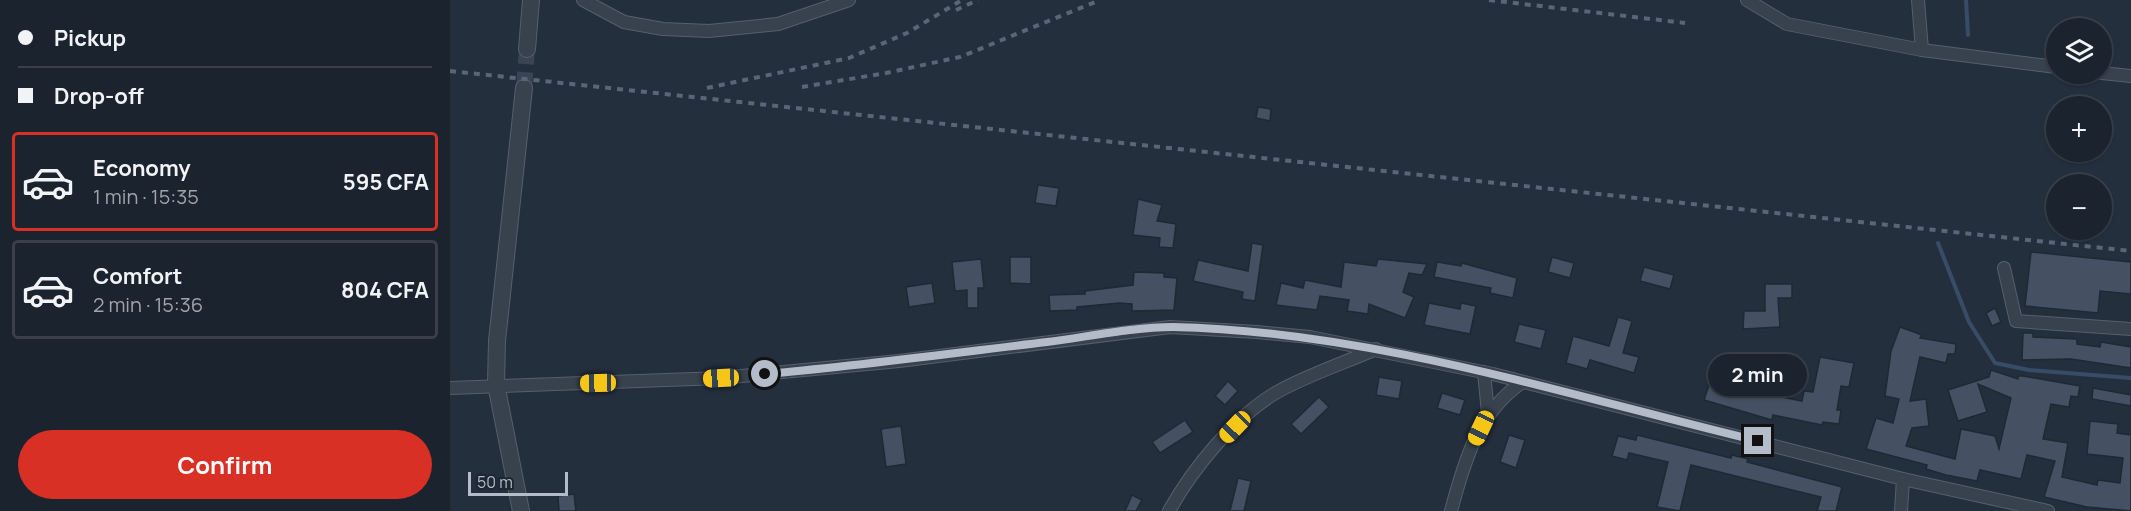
<!DOCTYPE html>
<meta charset="utf-8">
<style>
:root{--surface:#1b232e;--page:#282f3a;--text:#f1f3f6;--muted:#a0a4aa;--line:#39404a;--accent:#d93025}
body{margin:0;font-family:Manrope,sans-serif;background:var(--page);color:var(--text);height:100vh;display:flex;flex-direction:column;font-size:22px;white-space:nowrap}
*{box-sizing:border-box;margin:0}
p{font-size:20px;color:var(--muted)}
.icon{flex:none;width:33px;height:33px;fill:none;stroke:currentColor;stroke-width:2;stroke-linecap:round;stroke-linejoin:round}
.map{position:relative;flex:1;overflow:hidden}
.sheet{display:flex;flex-direction:column;background:var(--surface);width:450px}
.sheet>*{flex:none}
.guide{display:grid;align-content:center;height:132px;padding:0 18px;background:var(--surface)}
.controls{position:absolute;left:1596px;top:18px;display:grid;gap:12px}
.controls a{display:grid;place-items:center;width:66px;height:66px;border-radius:50%;background:var(--surface);box-shadow:0 2px 4px #0004,0 0 0 2px var(--line);font-size:30px}
.scale{position:absolute;left:18px;bottom:15px;width:100px;box-sizing:border-box;padding-left:6px;border:3px solid #b4bcc9;border-top:0;font-size:16px;line-height:21px;white-space:nowrap;color:#b4bcc9;-webkit-text-stroke:4px #1d2633;paint-order:stroke}
.end{position:absolute;width:27px;height:27px;margin:-14px;border:8px solid #b4bcc9;background:#111;box-shadow:0 0 0 3px #111}
.from{border-radius:50%}
.bubble{position:absolute;height:42px;border-radius:21px;background:var(--surface);box-shadow:0 2px 4px #0004,0 0 0 2px var(--line);font-size:20px;font-weight:700;line-height:42px;text-align:center}
.car{position:absolute;width:18px;height:36px;margin:-18px -9px;border-radius:8px;box-shadow:0 0 4px 2px #0007;background:linear-gradient(#f5c518 24%,#345 0 40%,#f5c518 0 76%,#345 0 86%,#f5c518 0)}
.guide b{display:flex;align-items:center;gap:21px;height:57px;font-size:22px}
.guide b+b{border-top:2px solid var(--line)}
.guide i{width:15px;height:15px;background:var(--text)}
ul{padding:0;list-style:none}
li{display:flex;align-items:center;gap:18px;height:99px;margin:0 12px 9px;padding:0 6px;border:3px solid var(--line);border-radius:6px}
li div{flex:1}
li b{display:block;font-size:22px}
li em{font-style:normal;font-weight:700}
li.active{border-color:var(--accent)}
li>.icon{width:54px;height:54px;stroke-width:1.5}
.button{display:flex;gap:12px;margin-top:auto;padding:12px 18px}
.button a{flex:1;height:69px;border-radius:36px;background:var(--accent);color:#fff;font-size:24px;font-weight:700;line-height:69px;text-align:center}
main{display:flex;flex:1;min-height:0}
.map>svg:first-child{display:block}
.lines{fill:none;stroke-linecap:round;stroke-linejoin:round}
.stream{stroke:#394c67;stroke-width:4}
.building{fill:#455162;stroke:#1f2835;stroke-width:1.5}
.tertiary-tunnel{stroke:#3a4453;stroke-width:16;stroke-dasharray:16 8;stroke-linecap:butt}
.minor-casing{stroke:#565f6c;stroke-width:14}
.tertiary-casing{stroke:#565f6c;stroke-width:18}
.minor{stroke:#38414e;stroke-width:12}
.tertiary{stroke:#38414e;stroke-width:16}
.rail{stroke:#5a6575;stroke-width:4;stroke-dasharray:6 6;stroke-linecap:butt}
.route{stroke:#b4bcc9;stroke-width:8}
</style>
<main>
<section class="sheet">
<div class="guide">
<b><i class="from"></i>Pickup</b>
<b><i></i>Drop-off</b>
</div>
<ul>
<li class="active"><svg class="icon" aria-label="car" viewBox="0 0 24 24"><path d="M5 17H2v-5l4-1 3-4h7l3 4 3 1v5h-3M9 17h6M6 11h13"/><circle cx="7" cy="17" r="2"/><circle cx="17" cy="17" r="2"/></svg><div><b>Economy</b><p>1 min · 15:35</p></div><em>595 CFA</em></li>
<li><svg class="icon" aria-label="car" viewBox="0 0 24 24"><path d="M5 17H2v-5l4-1 3-4h7l3 4 3 1v5h-3M9 17h6M6 11h13"/><circle cx="7" cy="17" r="2"/><circle cx="17" cy="17" r="2"/></svg><div><b>Comfort</b><p>2 min · 15:36</p></div><em>804 CFA</em></li>
</ul>
<div class="button"><a>Confirm</a></div>
</section>
<div class="map">
<svg width="1681" height="511" viewBox="0 0 1681 511">
<rect width="100%" height="100%" fill="#242f3e"/>
<g class="lines">
<g class="stream">
<path d="M1516 0 1518 35"/>
<path d="M1488 243 1519 322 1545 363 1579 370 1681 378"/>
</g>
</g>
<g class="building">
<path d="M808 107 821 109 820 121 806 118Z"/>
<path d="M588 185 609 188 606 206 585 203Z"/>
<path d="M688 199 712 205 707 221 726 224 723 248 709 247 710 238 683 235Z"/>
<path d="M802 243 813 245 805 301 792 299 793 292 743 281 748 260 798 271Z"/>
<path d="M1581 252 1681 262V294L1650 291 1648 313 1575 306Z"/>
<path d="M560 257H581V284L560 283Z"/>
<path d="M1102 257 1124 263 1120 278 1098 272Z"/>
<path d="M531 259 534 288H528V308H517V290L505 291 502 262Z"/>
<path d="M928 259 977 264 972 275 959 273 953 292 964 297 955 318 919 304 918 314 897 311 899 300 870 296 867 310 826 305 831 283 853 288 855 280 891 287 894 262 926 266Z"/>
<path d="M987 262 1011 266 1012 263 1067 278 1063 298 1040 293 1041 288 984 277Z"/>
<path d="M1194 267 1224 275 1220 289 1190 281Z"/>
<path d="M684 272 714 273V277L727 278 724 310 682 311V304L669 303 627 307V310L600 311 599 295 635 294V291L683 285Z"/>
<path d="M482 283 485 303 459 307 456 287Z"/>
<path d="M1315 284H1342V298H1328L1330 327 1293 329 1294 311H1315Z"/>
<path d="M979 303 1010 309 1011 303 1026 306 1020 334 974 325Z"/>
<path d="M1545 308 1551 322 1542 326 1536 313Z"/>
<path d="M1168 317 1182 321 1173 353 1189 357 1184 373 1140 360 1137 369 1116 363 1123 336 1159 346Z"/>
<path d="M1069 324 1096 330 1091 349 1064 342Z"/>
<path d="M1450 327 1472 335 1470 338 1506 344 1505 354H1498L1496 363 1470 357 1460 401 1476 399 1479 426 1462 428 1456 446 1505 459 1511 429 1545 436 1549 449 1561 398 1528 384 1537 412 1508 421 1498 390 1539 377 1541 370 1568 379V376H1573L1630 386 1628 397 1621 396 1619 407 1601 404 1593 439 1618 443 1612 477 1647 485 1648 480 1670 483 1673 458 1637 454 1640 421 1668 424 1667 433 1681 435V511L1637 507 1594 497 1605 461 1577 455 1571 479 1530 470 1527 481 1496 475 1476 469 1477 465 1416 449 1426 418 1443 423 1449 399 1435 396 1441 351Z"/>
<path d="M1573 333H1583V337L1627 339V344L1650 347 1651 342 1681 347V368L1621 359 1572 360Z"/>
<path d="M1370 357 1404 363 1399 387 1391 386 1387 410H1391L1389 424 1373 422 1372 425 1323 415 1322 420 1254 400 1264 370 1314 386 1315 379 1330 382 1327 396 1352 401 1354 391 1363 392Z"/>
<path d="M929 377 952 381 949 399 926 395Z"/>
<path d="M778 381 788 391 775 405 765 396Z"/>
<path d="M1643 388 1681 395V406L1642 399Z"/>
<path d="M992 393 1015 400 1010 415 987 408Z"/>
<path d="M869 397 879 407 851 434 841 424Z"/>
<path d="M735 420 743 432 710 453 702 442Z"/>
<path d="M451 426 456 464 436 467 431 429Z"/>
<path d="M1059 435 1075 440 1066 468 1050 462Z"/>
<path d="M1187 435 1281 458 1282 455 1298 459 1297 462 1392 487 1386 511H1367L1371 497 1241 465 1230 511 1207 507 1218 462 1179 453 1177 460 1162 456 1168 436 1186 440Z"/>
<path d="M788 478 801 481 794 511H780Z"/>
<path d="M124 494 126 511H109L108 496Z"/>
<path d="M682 495 692 500 686 511H675Z"/>
</g>
<g class="lines">
<path class="tertiary-tunnel" d="M74 88 77 49"/>
<defs>
<g id="minor">
<path d="M133 0 174 22 213 29 259 31 328 24 399 0"/>
<path d="M1297 0 1337 24 1472 50 1606 67"/>
<path d="M1468 0 1472 50"/>
<path d="M1652 73 1681 76"/>
<path d="M1554 268 1566 321 1681 329"/>
<path d="M1034 372 1038 413"/>
<path d="M0 388 271 378 449 361 720 327 807 332 860 337 1043 374 1453 479 1598 511"/>
<path d="M719 511C743 468 786 415 829 391 860 374 894 363 926 349"/>
<path d="M1001 511C1014 462 1028 413 1071 383"/>
<path d="M1451 511 1453 479"/>
</g>
<g id="tertiary">
<path d="M77 49 81 0"/>
<path d="M71 511 46 384 47 341 74 88"/>
</g>
</defs>
<use href="#minor" class="minor-casing"/>
<use href="#tertiary" class="tertiary-casing"/>
<use href="#minor" class="minor"/>
<use href="#tertiary" class="tertiary"/>
<g class="rail">
<path d="M1039 0 1235 23"/>
<path d="M506 10 528 0"/>
<path d="M0 71 1681 251"/>
<path d="M352 87 436 73 510 57 650 0"/>
<path d="M257 88 399 58 457 33 512 0"/>
</g>
</g>
<g class="lines">
<path class="route" d="M315 374C409 366 503 353 597 342 637 337 683 327 723 327 921 331 1116 395 1308 441"/>
</g>
</svg>
<div class="controls">
<a><svg class="icon" aria-label="layers" viewBox="0 0 24 24"><path d="M12 4l9 5-9 5-9-5zM3 14l9 5 9-5"/></svg></a>
<a>+</a>
<a>−</a>
</div>
<div class="scale">50 m</div>
<i class="end from" style="left:315px;top:374px"></i>
<i class="end" style="left:1308px;top:441px"></i>
<div class="bubble" style="left:1258px;top:354px;width:99px">2 min</div>
<i class="car" style="left:271px;top:378px;rotate:267deg"></i>
<i class="car" style="left:148px;top:383px;rotate:269deg"></i>
<i class="car" style="left:785px;top:427px;rotate:224deg"></i>
<i class="car" style="left:1031px;top:428px;rotate:205deg"></i>
</div>
</main>
